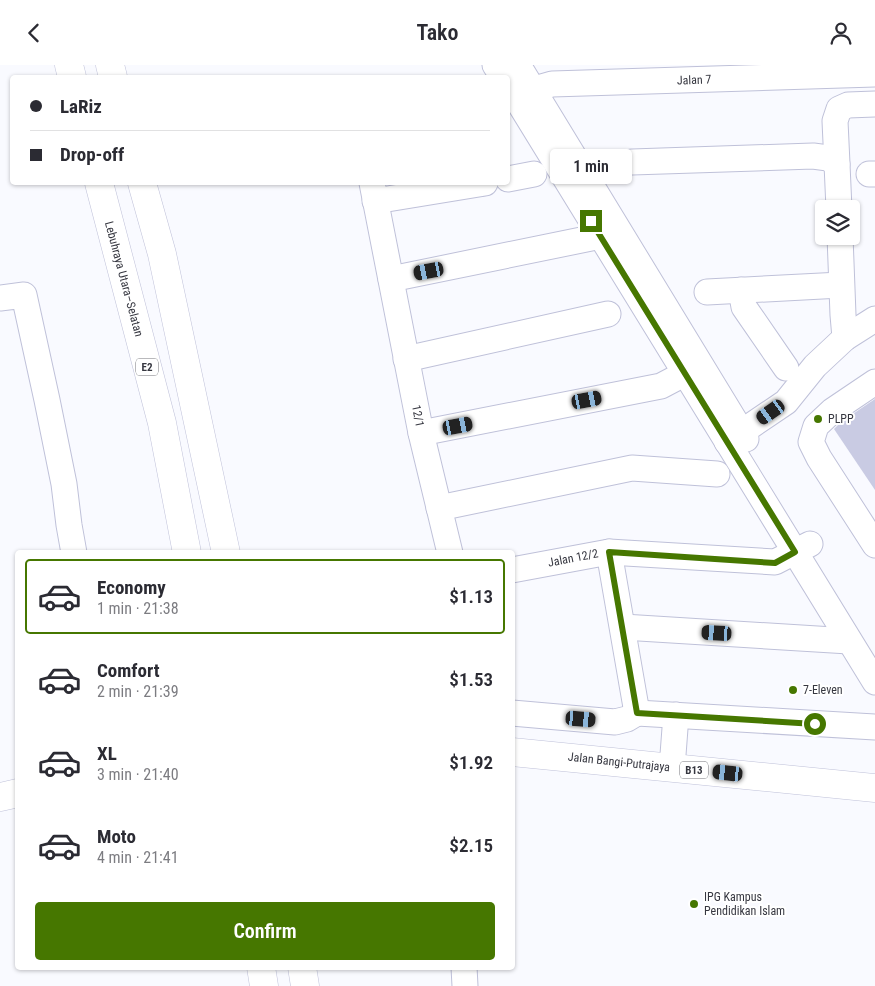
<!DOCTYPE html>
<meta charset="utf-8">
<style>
:root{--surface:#fff;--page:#f2f2f3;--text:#2b2b33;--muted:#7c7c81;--line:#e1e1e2;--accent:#467700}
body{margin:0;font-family:"Roboto Condensed",sans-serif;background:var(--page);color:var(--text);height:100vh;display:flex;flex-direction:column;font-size:19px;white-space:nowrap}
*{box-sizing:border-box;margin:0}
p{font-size:16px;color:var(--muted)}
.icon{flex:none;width:28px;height:28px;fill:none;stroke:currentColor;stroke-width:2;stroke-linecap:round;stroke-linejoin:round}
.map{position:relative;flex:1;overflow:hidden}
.sheet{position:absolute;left:15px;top:485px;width:500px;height:420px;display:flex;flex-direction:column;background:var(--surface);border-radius:5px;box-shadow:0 1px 4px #0004}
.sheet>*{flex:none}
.guide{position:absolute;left:10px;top:10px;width:500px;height:110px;border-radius:5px;box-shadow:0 1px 4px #0004;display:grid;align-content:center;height:110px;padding:0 20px;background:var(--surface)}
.controls{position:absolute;left:815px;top:135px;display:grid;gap:10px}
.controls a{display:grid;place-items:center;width:45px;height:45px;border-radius:5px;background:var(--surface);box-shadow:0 1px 4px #0004;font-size:25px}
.end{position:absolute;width:22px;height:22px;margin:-11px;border:6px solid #467700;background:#fff;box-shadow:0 0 0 2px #fff}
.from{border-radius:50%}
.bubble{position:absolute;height:35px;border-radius:5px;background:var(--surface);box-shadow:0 1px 4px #0004;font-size:16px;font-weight:600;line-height:35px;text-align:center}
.car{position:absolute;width:15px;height:30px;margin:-15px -8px;border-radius:6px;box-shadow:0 0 4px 1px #0007;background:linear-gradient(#222 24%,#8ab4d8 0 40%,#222 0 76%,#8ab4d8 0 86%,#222 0)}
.guide b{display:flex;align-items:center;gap:18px;height:48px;font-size:19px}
.guide b+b{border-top:1px solid var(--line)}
.guide i{width:12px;height:12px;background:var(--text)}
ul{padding:9px 0 0;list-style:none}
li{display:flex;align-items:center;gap:15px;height:75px;margin:0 10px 8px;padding:0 10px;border:2px solid transparent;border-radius:5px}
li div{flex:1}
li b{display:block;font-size:19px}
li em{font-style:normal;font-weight:600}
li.selected{border-color:var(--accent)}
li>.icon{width:45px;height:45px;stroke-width:1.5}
.primary-button{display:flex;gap:10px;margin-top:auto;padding:10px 20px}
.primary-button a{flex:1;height:58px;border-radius:5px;background:var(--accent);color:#fff;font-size:20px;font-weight:600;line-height:58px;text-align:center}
header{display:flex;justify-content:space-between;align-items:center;height:65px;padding:0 20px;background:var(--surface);font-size:22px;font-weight:600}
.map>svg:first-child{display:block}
.building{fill:#c9cbe3}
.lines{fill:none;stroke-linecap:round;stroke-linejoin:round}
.minor-casing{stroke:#bfc1d9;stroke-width:27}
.major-casing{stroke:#bfc1d9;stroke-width:29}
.highway-casing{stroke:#bfc1d9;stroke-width:29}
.minor{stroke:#fff;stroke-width:25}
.major{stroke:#fff;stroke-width:28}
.highway{stroke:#fff;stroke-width:28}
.route{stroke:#467700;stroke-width:6}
.poi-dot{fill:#467700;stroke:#fff;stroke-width:2}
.labels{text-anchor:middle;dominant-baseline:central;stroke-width:4;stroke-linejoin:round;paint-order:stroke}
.shield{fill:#fff;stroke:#727379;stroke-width:1}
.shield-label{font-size:11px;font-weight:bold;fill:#363740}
.street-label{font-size:12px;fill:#363740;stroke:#fff}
.poi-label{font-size:12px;fill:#363740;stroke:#fff;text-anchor:start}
</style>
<header><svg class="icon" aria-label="back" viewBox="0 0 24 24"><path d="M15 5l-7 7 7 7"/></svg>Tako<svg class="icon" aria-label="person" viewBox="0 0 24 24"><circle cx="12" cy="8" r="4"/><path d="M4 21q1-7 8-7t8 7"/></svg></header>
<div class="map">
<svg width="875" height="921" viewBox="0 0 875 921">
<rect width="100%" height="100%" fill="#f9faff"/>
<path class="building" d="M875 334V425L834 364 841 357Z"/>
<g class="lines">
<defs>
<g id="minor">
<path d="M495 0 503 12"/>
<path d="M518 0 746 374"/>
<path d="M508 20 875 617"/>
<path d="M517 29 552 19 875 9"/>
<path d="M632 97 813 91 828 93 837 99 839 144"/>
<path d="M837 99 835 56 839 44 848 40 875 39"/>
<path d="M869 109H875"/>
<path d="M508 114 534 109"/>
<path d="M372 118 421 368 450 488"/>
<path d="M375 136 485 118"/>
<path d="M840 171 843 250 845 273"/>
<path d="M391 214 601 171"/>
<path d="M741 225 744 242 786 303"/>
<path d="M707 227 841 220"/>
<path d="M0 233 24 230 47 335 64 419 69 460 74 488"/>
<path d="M406 294 608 249"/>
<path d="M875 317 832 346 816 361 811 377 819 393 875 480"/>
<path d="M421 368 661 321 699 301"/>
<path d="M727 377 786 337 815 301 845 273 875 254"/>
<path d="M439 443 632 403 717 409"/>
<path d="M609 487 637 648"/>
<path d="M512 505 609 487 775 497 810 479"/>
<path d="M623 562 849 576"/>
<path d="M512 648 615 657 627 654 637 648"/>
<path d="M637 648 875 662"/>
<path d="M672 703 676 650"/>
<path d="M464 902 465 921"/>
</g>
<g id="major">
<path d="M512 687 875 723"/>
<path d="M0 732 18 728"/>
</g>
<g id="highway">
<path d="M69 0 72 12"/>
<path d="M110 0 113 12"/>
<path d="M99 118 162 358 187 488"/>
<path d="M142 118 162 189 226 488"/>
<path d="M261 902 264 921"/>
<path d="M302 902 305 921"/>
</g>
</defs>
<use href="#minor" class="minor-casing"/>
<use href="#major" class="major-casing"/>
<use href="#highway" class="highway-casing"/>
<use href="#minor" class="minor"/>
<use href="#major" class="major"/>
<use href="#highway" class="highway"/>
</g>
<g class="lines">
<path class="route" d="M591 156 795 487 775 498 609 487 637 648 815 659"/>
</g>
<g class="poi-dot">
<circle cx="818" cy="354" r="5"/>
<circle cx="793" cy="625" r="5"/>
<circle cx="694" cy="839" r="5"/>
</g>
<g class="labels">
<g class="shield">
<rect x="136" y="293.5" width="22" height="17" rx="4"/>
<rect x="680" y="696.5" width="28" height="17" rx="4"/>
</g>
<g class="shield-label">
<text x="147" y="302">E2</text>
<text x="694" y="705">B13</text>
</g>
<g class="street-label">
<text transform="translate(694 15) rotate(-2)">Jalan 7</text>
<text transform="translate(124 214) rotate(75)">Lebuhraya Utara–Selatan</text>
<text transform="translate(418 351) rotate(79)">12/1</text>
<text transform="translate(573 493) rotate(-11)">Jalan 12/2</text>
<text transform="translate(619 697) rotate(6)">Jalan Bangi-Putrajaya</text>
</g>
<g class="poi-label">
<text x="828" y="354">PLPP</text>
<text x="803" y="625">7-Eleven</text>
<text x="704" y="832">IPG Kampus<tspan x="704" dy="14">Pendidikan Islam</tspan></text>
</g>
</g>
</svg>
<div class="controls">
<a><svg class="icon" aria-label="layers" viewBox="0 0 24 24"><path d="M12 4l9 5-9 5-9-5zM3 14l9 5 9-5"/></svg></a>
</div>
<i class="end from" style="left:815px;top:659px"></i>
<i class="end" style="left:591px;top:156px"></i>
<div class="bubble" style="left:550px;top:84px;width:82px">1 min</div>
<i class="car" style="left:429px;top:206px;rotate:259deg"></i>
<i class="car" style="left:587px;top:335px;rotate:79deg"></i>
<i class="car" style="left:771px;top:347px;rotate:235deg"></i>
<i class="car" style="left:458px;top:361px;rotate:79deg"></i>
<i class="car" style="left:717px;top:568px;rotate:273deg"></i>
<i class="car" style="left:581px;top:654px;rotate:95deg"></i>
<i class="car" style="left:728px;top:708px;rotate:276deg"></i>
<div class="guide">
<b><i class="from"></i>LaRiz</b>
<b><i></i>Drop-off</b>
</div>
<section class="sheet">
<ul>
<li class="selected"><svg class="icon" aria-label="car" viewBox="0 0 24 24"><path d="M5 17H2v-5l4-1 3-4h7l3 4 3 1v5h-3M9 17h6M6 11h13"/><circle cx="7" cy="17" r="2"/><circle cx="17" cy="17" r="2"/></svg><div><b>Economy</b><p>1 min · 21:38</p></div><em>$1.13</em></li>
<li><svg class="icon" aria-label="car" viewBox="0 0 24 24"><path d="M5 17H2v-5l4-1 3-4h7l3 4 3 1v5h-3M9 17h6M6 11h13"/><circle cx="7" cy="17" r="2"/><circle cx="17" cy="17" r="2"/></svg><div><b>Comfort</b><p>2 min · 21:39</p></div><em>$1.53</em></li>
<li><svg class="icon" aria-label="car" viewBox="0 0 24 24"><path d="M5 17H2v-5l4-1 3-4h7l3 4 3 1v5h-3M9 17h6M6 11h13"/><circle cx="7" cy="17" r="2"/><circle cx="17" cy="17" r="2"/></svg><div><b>XL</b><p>3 min · 21:40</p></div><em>$1.92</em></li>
<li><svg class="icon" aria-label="car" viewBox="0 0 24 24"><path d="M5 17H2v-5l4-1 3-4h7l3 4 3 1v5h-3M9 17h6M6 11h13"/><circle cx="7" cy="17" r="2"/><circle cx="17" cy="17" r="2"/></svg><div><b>Moto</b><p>4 min · 21:41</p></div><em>$2.15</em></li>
</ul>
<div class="primary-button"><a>Confirm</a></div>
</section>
</div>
